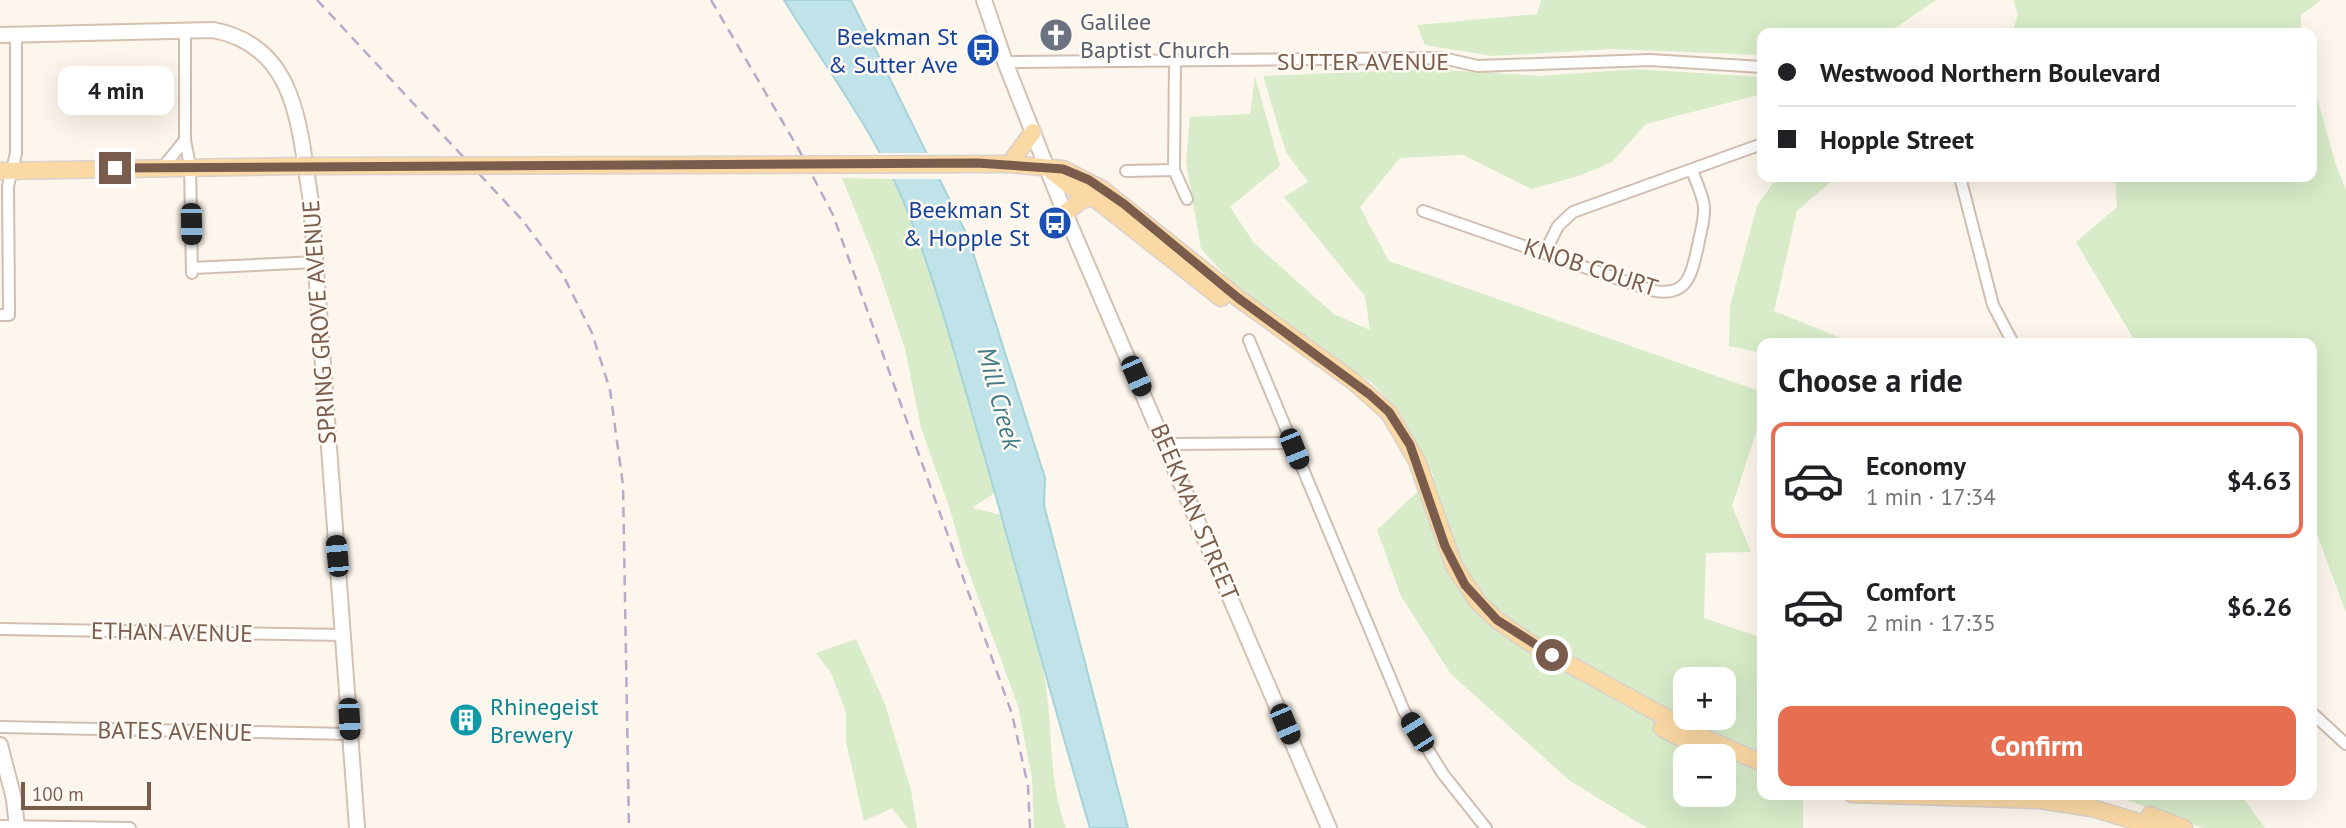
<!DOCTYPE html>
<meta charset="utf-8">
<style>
:root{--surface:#fff;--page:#f6f6f6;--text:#202124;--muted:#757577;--line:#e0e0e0;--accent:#e76f51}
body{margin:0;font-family:"PT Sans",sans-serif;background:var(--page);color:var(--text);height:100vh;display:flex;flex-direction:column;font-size:26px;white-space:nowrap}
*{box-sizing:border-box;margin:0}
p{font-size:23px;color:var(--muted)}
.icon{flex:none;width:38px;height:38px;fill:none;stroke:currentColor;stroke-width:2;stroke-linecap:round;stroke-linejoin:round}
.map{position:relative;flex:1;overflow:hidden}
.sheet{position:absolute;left:1757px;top:338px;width:560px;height:462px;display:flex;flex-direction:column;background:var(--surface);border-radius:14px;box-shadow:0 7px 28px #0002}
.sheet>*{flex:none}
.hud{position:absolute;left:1757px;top:28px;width:560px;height:154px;border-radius:14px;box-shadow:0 7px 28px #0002;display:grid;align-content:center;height:154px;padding:0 21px;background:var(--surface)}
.buttons{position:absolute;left:1673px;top:667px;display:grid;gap:14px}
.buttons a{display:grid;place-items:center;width:63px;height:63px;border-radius:14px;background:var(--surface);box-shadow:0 7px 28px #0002;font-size:35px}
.scale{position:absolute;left:21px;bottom:18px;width:130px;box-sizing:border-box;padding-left:7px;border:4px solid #7a5c4d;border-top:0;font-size:19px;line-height:24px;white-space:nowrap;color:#7a5c4d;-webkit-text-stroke:5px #fffaf3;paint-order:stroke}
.end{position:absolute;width:32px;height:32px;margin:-16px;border:9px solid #7a5c4d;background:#fff;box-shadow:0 0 0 4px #fff}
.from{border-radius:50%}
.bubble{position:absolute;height:49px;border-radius:14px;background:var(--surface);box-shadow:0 7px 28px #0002;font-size:23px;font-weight:700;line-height:49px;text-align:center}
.car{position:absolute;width:21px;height:42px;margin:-21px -10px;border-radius:9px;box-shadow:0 0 5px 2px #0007;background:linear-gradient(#222 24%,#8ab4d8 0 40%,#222 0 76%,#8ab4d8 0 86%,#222 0)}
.hud b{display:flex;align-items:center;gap:24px;height:66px;font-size:26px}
.hud b+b{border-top:2px solid var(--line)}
.hud i{width:18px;height:18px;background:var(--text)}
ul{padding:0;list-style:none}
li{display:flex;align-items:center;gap:21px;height:116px;margin:0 14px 10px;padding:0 7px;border:4px solid transparent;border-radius:14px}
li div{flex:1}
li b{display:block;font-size:26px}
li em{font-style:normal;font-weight:700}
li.selected{border-color:var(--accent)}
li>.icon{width:63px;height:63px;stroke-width:1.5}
h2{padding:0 21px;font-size:32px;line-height:84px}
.action{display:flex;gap:14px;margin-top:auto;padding:14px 21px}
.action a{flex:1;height:80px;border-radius:14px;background:var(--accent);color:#fff;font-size:28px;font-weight:700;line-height:80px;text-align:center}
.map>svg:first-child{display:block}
.green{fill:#d8ecc9;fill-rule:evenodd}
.water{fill:#bfe3e8;stroke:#a5d3da;stroke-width:2}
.pier{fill:#fdf6ec}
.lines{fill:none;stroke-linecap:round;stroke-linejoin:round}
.street-casing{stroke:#d1beb0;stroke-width:14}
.secondary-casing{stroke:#d6c0b0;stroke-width:18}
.primary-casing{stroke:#dad1cd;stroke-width:19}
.street{stroke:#fff;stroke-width:10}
.secondary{stroke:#fff;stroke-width:14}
.primary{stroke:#fbd9a5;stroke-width:16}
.rail{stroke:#b9a8c9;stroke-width:2.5;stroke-dasharray:10 7;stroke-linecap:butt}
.primary-bridge-casing{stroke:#dad1cd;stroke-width:19;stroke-linecap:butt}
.primary-bridge{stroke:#fbd9a5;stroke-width:16}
.route{stroke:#7a5c4d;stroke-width:9}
.labels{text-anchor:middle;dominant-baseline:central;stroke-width:5;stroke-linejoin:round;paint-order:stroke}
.worship-label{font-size:24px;fill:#5b616d;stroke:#fffaf3;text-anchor:start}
.transit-label{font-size:24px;fill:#164399;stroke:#fffaf3;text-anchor:end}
.street-label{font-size:24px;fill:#7a5c4d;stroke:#fffaf3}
.culture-label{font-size:24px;fill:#0d838f;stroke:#fffaf3;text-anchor:start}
.water-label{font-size:26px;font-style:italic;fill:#437c86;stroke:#fffaf3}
</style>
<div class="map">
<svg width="2346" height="828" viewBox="0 0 2346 828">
<rect width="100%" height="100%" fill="#fdf6ec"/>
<g class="green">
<path d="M1541 0H1936L1888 33H1762V55L1612 49 1492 56 1425 45 1417 25 1537 14Z"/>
<path d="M2013 0H2321L2301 15V33H2012L2018 14Z"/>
<path d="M1430 69 1541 76 1636 69 1762 77V94L1646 124 1612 162 1579 176 1531 189 1463 155 1400 158 1360 207 1389 261 1762 392V414L1732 506 1751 552 1706 553 1704 618 1762 638V794L1803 795V828H1647L1570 781 1450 673 1401 596 1377 530 1434 476 1399 411 1373 384 1235 286 1201 249 1186 162 1190 117 1250 114 1255 76 1280 166 1230 207 1254 243 1334 314 1370 330 1365 296 1284 197 1308 182 1286 152 1263 76ZM1685 679H1724V718H1685ZM1685 756H1724V794H1685Z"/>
<path d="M2312 80 2336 165 2346 190V613L2318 537 2312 530V343H2136L2076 242 2117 207 2115 177H2312Z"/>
<path d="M1777 177H1836L1797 211 1774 311 1853 343H1762V353L1729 346 1730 306 1757 206Z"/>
<path d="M842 178 892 179C941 274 965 390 996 492L972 508 1002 515C1018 568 1034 621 1044 675 1054 726 1047 779 1066 828H1034L1032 778 1018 706 963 556 950 509 921 428 905 349 876 262Z"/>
<path d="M856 639 885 704 911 790 917 828H908L892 808 864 821 846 742V712L831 673 816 653Z"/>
<path d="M2114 795H2241L2265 828H2203Z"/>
</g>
<path class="water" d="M784 0H851L968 237 1045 478 1044 505 1128 828H1090C1048 688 1011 546 970 406 950 338 932 270 905 205 875 132 825 67 784 0Z"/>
<path class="pier" d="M875 153H931L944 179H888Z"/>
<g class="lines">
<defs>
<g id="street">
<path d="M185 30V140L190 166 192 273"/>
<path d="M1175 61 1174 170 1187 199"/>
<path d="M1005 62 1442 58 1478 66 1650 60 1762 67"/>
<path d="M164 166 185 140"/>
<path d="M1126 171 1174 170"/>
<path d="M1960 177 1993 305 2013 343"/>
<path d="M1423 211 1650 290C1688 299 1691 275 1698 246 1700 233 1705 220 1704 207 1703 195 1696 182 1692 170"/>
<path d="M1545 252 1558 226 1573 212 1762 144"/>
<path d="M192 268 316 262"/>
<path d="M0 315H9V307L8 186 16 153V35"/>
<path d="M1249 340 1404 711 1443 774 1486 828"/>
<path d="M1166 444 1291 443"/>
<path d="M0 629 344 635"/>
<path d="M2312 713 2346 744"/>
<path d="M0 727 349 734"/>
<path d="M0 826 130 828"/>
</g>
<g id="secondary">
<path d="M984 0 1005 62 1062 206 1329 828"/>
<path d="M0 35 213 30C299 46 299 131 311 202L357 828"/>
<path d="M0 745 14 799 17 828"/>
</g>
<g id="primary">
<path d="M1009 164 1063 169 1102 189 1238 298 1353 381 1389 413 1417 461 1454 566 1478 602 1497 620 1527 641 1698 735 1762 763"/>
<path d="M1009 164 1033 132"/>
<path d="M1049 169 1070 186 1093 197 1221 298"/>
<path d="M0 171 299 166"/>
<path d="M1065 213 1080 201 1093 197"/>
<path d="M1662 728 1715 756"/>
<path d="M1852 794 2040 800 2092 808 2159 828"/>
<path d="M2150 815 2184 828"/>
</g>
</defs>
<use href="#street" class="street-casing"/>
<use href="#secondary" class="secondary-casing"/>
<use href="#primary" class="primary-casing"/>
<use href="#street" class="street"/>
<use href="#secondary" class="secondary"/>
<use href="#primary" class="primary"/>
<g class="rail">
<path d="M317 0 523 221 562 273 592 333 610 390 623 485 629 828"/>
<path d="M711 0 798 148 833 215 1012 714 1028 786 1030 828"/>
</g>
<defs>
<path id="primary-bridge" d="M299 166 1009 164"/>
</defs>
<use href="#primary-bridge" class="primary-bridge-casing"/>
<use href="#primary-bridge" class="primary-bridge"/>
</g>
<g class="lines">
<path class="route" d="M115 168 977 163 1063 169 1089 180 1124 204 1238 298 1369 394 1389 412 1410 445 1445 546 1465 585 1497 620 1552 655"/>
</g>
<defs>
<symbol id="church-disc" viewBox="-11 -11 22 22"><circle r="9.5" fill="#6b7280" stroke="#fffaf3"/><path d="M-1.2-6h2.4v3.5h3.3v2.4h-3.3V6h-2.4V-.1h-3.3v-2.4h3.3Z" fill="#fff"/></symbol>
<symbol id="bus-disc" viewBox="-11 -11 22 22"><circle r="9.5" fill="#1a4fb4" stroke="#fffaf3"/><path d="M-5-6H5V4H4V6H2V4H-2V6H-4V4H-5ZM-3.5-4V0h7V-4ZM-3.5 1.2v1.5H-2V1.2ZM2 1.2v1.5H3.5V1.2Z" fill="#fff"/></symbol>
<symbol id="building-disc" viewBox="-11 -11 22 22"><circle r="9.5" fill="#0f9aa8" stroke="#fffaf3"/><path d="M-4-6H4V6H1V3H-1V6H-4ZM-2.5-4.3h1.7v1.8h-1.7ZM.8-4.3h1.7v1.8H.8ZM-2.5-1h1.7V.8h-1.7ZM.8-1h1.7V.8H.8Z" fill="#fff"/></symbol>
</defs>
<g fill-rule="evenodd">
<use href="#church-disc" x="1037" y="16" width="38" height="38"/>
<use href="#bus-disc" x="964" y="31" width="38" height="38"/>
<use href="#bus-disc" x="1036" y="204" width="38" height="38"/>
<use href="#building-disc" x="447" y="701" width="38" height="38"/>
</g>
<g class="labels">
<g class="worship-label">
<text x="1080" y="21">Galilee<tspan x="1080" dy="28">Baptist Church</tspan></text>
</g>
<g class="transit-label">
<text x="958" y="36">Beekman St<tspan x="958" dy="28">&amp; Sutter Ave</tspan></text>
<text x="1030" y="209">Beekman St<tspan x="1030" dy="28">&amp; Hopple St</tspan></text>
</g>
<g class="street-label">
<text x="1363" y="61">SUTTER AVENUE</text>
<text transform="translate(1591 267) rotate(18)">KNOB COURT</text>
<text transform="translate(319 322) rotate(-94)">SPRING GROVE AVENUE</text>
<text transform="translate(1195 512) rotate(67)">BEEKMAN STREET</text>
<text transform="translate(172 632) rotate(1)">ETHAN AVENUE</text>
<text transform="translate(175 731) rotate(1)">BATES AVENUE</text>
</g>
<g class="culture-label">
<text x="490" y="706">Rhinegeist<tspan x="490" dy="28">Brewery</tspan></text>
</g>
<g class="water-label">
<text transform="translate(1000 398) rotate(75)">Mill Creek</text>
</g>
</g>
</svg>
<div class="buttons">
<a>+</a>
<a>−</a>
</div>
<div class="scale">100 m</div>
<i class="end from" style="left:1552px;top:655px"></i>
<i class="end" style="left:115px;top:168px"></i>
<div class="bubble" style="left:58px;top:66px;width:116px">4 min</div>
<i class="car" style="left:191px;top:224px;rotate:179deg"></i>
<i class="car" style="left:1136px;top:376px;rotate:156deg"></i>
<i class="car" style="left:1294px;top:449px;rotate:158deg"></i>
<i class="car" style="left:337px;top:556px;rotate:355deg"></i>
<i class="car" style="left:349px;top:719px;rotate:177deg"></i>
<i class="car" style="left:1285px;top:724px;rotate:157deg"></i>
<i class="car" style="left:1417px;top:732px;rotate:328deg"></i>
<div class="hud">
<b><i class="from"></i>Westwood Northern Boulevard</b>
<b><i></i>Hopple Street</b>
</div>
<section class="sheet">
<h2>Choose a ride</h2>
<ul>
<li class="selected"><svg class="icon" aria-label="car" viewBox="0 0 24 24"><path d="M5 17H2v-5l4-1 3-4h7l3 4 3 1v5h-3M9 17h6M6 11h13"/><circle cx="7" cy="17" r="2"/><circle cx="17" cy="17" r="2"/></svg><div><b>Economy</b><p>1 min · 17:34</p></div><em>$4.63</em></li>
<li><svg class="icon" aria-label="car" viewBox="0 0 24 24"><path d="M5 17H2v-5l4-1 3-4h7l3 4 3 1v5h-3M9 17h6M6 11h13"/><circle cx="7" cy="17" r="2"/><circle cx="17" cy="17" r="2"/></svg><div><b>Comfort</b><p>2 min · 17:35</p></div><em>$6.26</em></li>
</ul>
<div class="action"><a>Confirm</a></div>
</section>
</div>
